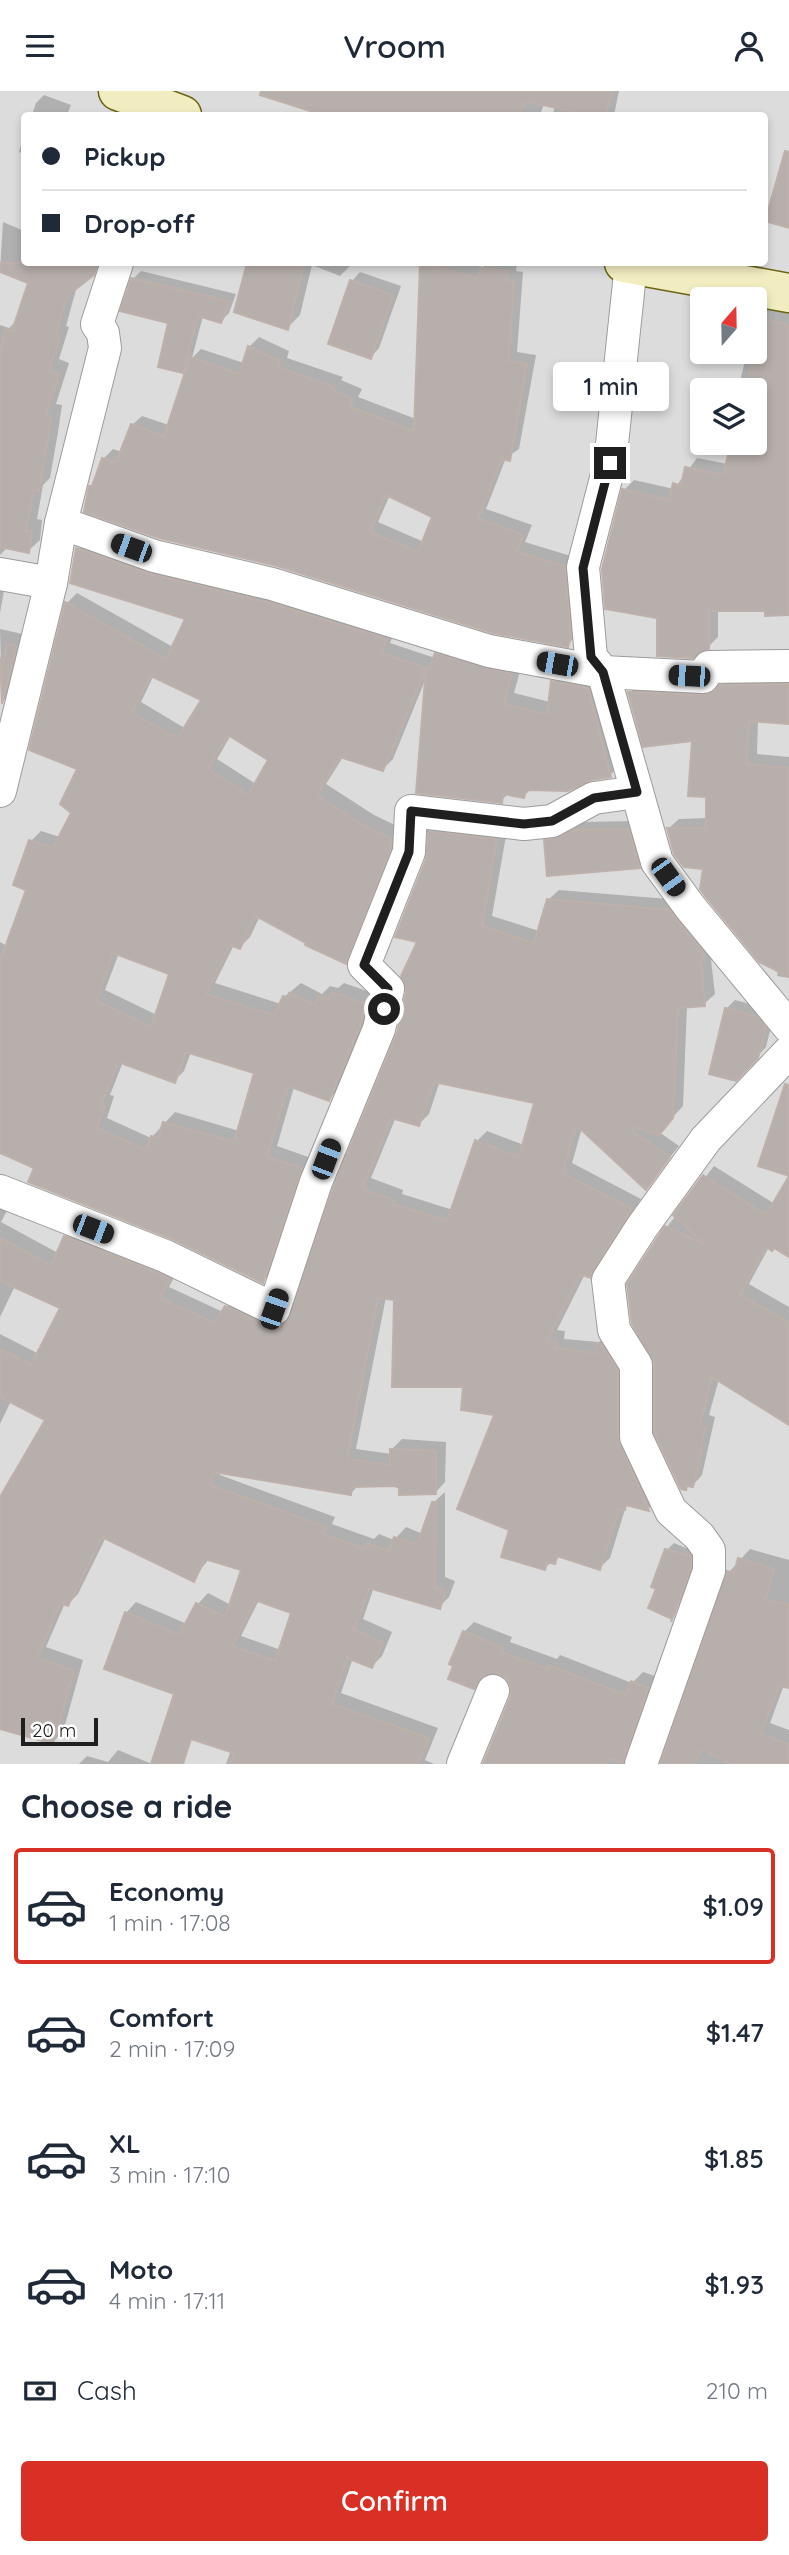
<!DOCTYPE html>
<meta charset="utf-8">
<style>
:root{--surface:#fff;--page:#f6f6f7;--text:#1f2937;--muted:#747a83;--line:#e0e1e3;--accent:#d93025}
body{margin:0;font-family:Quicksand,sans-serif;background:var(--page);color:var(--text);height:100vh;display:flex;flex-direction:column;font-size:26px;white-space:nowrap}
*{box-sizing:border-box;margin:0}
p{font-size:23px;color:var(--muted)}
.icon{flex:none;width:38px;height:38px;fill:none;stroke:currentColor;stroke-width:2;stroke-linecap:round;stroke-linejoin:round}
.map{position:relative;height:1673px;overflow:hidden}
.details{display:flex;flex-direction:column;background:var(--surface);flex:1}
.details>*{flex:none}
.top-card{position:absolute;left:21px;top:21px;width:747px;height:154px;border-radius:7px;box-shadow:0 4px 10px #0003;display:grid;align-content:center;height:154px;padding:0 21px;background:var(--surface)}
.needle{width:46px;rotate:20deg}
.controls{position:absolute;left:690px;top:196px;display:grid;gap:14px}
.controls a{display:grid;place-items:center;width:77px;height:77px;border-radius:7px;background:var(--surface);box-shadow:0 4px 10px #0003;font-size:35px}
.scale{position:absolute;left:21px;bottom:18px;width:77px;box-sizing:border-box;padding-left:7px;border:4px solid #1f1f1f;border-top:0;font-size:19px;line-height:24px;white-space:nowrap;color:#1f1f1f;-webkit-text-stroke:5px #fff;paint-order:stroke}
.end{position:absolute;width:32px;height:32px;margin:-16px;border:9px solid #1f1f1f;background:#fff;box-shadow:0 0 0 4px #fff}
.from{border-radius:50%}
.bubble{position:absolute;height:49px;border-radius:7px;background:var(--surface);box-shadow:0 4px 10px #0003;font-size:23px;font-weight:600;line-height:49px;text-align:center}
.car{position:absolute;width:21px;height:42px;margin:-21px -10px;border-radius:9px;box-shadow:0 0 5px 2px #0007;background:linear-gradient(#222 24%,#8ab4d8 0 40%,#222 0 76%,#8ab4d8 0 86%,#222 0)}
.top-card b{display:flex;align-items:center;gap:24px;height:66px;font-size:26px}
.top-card b+b{border-top:2px solid var(--line)}
.top-card i{width:18px;height:18px;background:var(--text)}
ul{padding:0;list-style:none}
li{display:flex;align-items:center;gap:21px;height:116px;margin:0 14px 10px;padding:0 7px;border:4px solid transparent;border-radius:7px}
li div{flex:1}
li b{display:block;font-size:26px}
li em{font-style:normal;font-weight:600}
li.selected{border-color:var(--accent)}
li>.icon{width:63px;height:63px;stroke-width:1.5}
h2{padding:0 21px;font-size:32px;line-height:84px}
.pay{display:flex;align-items:center;gap:18px;height:77px;padding:0 21px;font-size:26px}
.pay p{margin-inline-start:auto}
.action{display:flex;gap:14px;margin-top:auto;padding:14px 21px}
.action a{flex:1;height:80px;border-radius:7px;background:var(--accent);color:#fff;font-size:28px;font-weight:600;line-height:80px;text-align:center}
header{display:flex;justify-content:space-between;align-items:center;height:91px;padding:0 21px;background:var(--surface);font-size:32px;font-weight:600}
.map>svg:first-child{display:block}
.residential{fill:#dddcdc;fill-rule:evenodd}
.shadow{fill:#0003;fill-rule:evenodd}
.building{fill:#b7afac;stroke:#beb0aa;stroke-width:2;fill-rule:evenodd}
.lines{fill:none;stroke-linecap:round;stroke-linejoin:round}
.street-casing{stroke:#9c9c9c;stroke-width:34}
.secondary-casing{stroke:#696513;stroke-width:41}
.street{stroke:#fff;stroke-width:32}
.secondary{stroke:#f2edc1;stroke-width:38}
.route{stroke:#1f1f1f;stroke-width:9}
</style>
<header><svg class="icon" aria-label="menu" viewBox="0 0 24 24"><path d="M4 6h16M4 12h16M4 18h16"/></svg>Vroom<svg class="icon" aria-label="person" viewBox="0 0 24 24"><circle cx="12" cy="8" r="4"/><path d="M4 21q1-7 8-7t8 7"/></svg></header>
<div class="map">
<svg width="789" height="1673" viewBox="0 0 789 1673">
<rect width="100%" height="100%" fill="#eeeae6"/>
<path class="residential" d="M0 0H789V1673H0ZM24 24H765V172H24ZM702 208H754V261H702ZM702 299H754V352H702Z"/>
<g class="shadow">
<path d="M275 0H549L540 24H328L273 6Z"/>
<path d="M557 0H619L614 24H553Z"/>
<path d="M44 4 71 14 67 24H32L36 12Z"/>
<path d="M24 44V63L19 61Z"/>
<path d="M3 131 24 140V172H103L77 195 66 235 69 236 59 268 69 272 56 313 62 314 58 341 50 387 43 394 37 428 42 429 40 449 28 460 8 456 0 464V234L9 237 18 228 30 191 0 180Z"/>
<path d="M248 172H353L340 185 312 174 300 224 287 237 236 220Z"/>
<path d="M422 172H467L483 176 487 172H517L516 180 523 181 517 261 536 264 519 358 506 367 486 418 532 434 525 451 574 466 577 544 567 554 91 396 103 368 113 358 122 361 132 334 142 325 169 334 190 273 183 280 170 231 133 188 141 180 236 203 229 222 221 230 203 225 192 267 201 258 244 272 249 256 259 246 289 260 287 267 343 286 341 289 362 298 358 306 416 328ZM390 404 434 425 424 451 378 431Z"/>
<path d="M360 181 401 195 379 257 371 266 352 190Z"/>
<path d="M766 216 789 222V523L767 519 718 518V546L708 556 659 526 624 399 634 389 674 398 697 367 728 373 733 352H754V299H738L747 261H754L756 226Z"/>
<path d="M88 448 396 537 390 552 435 567 447 553 522 573 514 602 550 611 553 591 564 580 599 587 621 674 610 684 532 697 524 705 509 702 501 710 426 587 393 668 383 678 343 666 326 693 374 724 401 737 400 745 356 861 346 871 260 825 250 846 240 856 234 854 215 892 281 913 284 906 301 892 322 903 330 895 338 897 344 892 375 903 371 921 339 998 329 1008 294 996 277 1055 311 1067 273 1180 263 1190 0 1060V851L7 855 28 798 31 750 41 740 60 746 73 722 79 677 67 512 77 502 173 556 188 527 78 458ZM154 584 203 608 187 635 183 636 141 611ZM231 644 270 668 256 693 217 668ZM119 862 171 882 157 924 105 899ZM191 961 256 981 239 1040 175 1021 151 1047 107 1027 114 1005 110 1004 123 971 174 990 184 980Z"/>
<path d="M0 483 6 489 0 522Z"/>
<path d="M0 538 27 544 13 600 2 611Z"/>
<path d="M789 583V634L758 629 757 663 789 666V887L777 885 778 879 706 776 668 738 679 728 708 727V705L694 648 630 601 640 591 714 595 724 592 732 585Z"/>
<path d="M637 730 648 767 639 775 546 750 554 741 571 738 584 731Z"/>
<path d="M440 731 507 739 492 825 539 840 548 809 559 799 680 809 710 860 715 903 704 913 687 915 683 1015 659 1041 679 1055 646 1096 582 1037 572 1072 641 1108 602 1167 600 1175 590 1185 585 1183 557 1239 565 1240 564 1248 599 1251 611 1243 658 1408 648 1418 626 1415 610 1467 599 1477 561 1465 544 1477 511 1438 497 1322 465 1295 396 1207 386 1206 356 1358 392 1363V1358L402 1348 446 1351 445 1391 435 1402 395 1394H359L351 1402 221 1381 220 1384 335 1426 332 1433 374 1448 379 1443 394 1449 406 1436 423 1443 433 1412 445 1401V1486L455 1490 449 1506 439 1516 374 1496 363 1528 392 1541 382 1565 372 1575 353 1567 341 1602 438 1637 425 1669 434 1673H226L231 1659 179 1603 126 1522 136 1511 187 1533 198 1513 208 1502 231 1514 243 1478 209 1468 193 1488 106 1446 78 1503 68 1513 65 1512 46 1556 83 1569 63 1641 53 1651 0 1636V1409L47 1328 11 1310 0 1333V1243L39 1263 63 1216 15 1195 0 1226V1104L12 1110 1 1131 58 1162 65 1146 75 1135 179 1177 169 1196 223 1221 237 1205 278 1225 289 1226 399 943 419 850 430 741ZM440 990 536 1010 524 1054 487 1040 477 1050 453 1119 402 1103 403 1099 371 1087 396 1026 419 1033 429 1023ZM259 1509 293 1521 281 1559 241 1545Z"/>
<path d="M735 909 765 917 773 927 766 956 736 988 726 918Z"/>
<path d="M714 1075 775 1113 789 1089V1162L769 1156 749 1193 789 1216V1333L719 1288 709 1324 715 1326 702 1384 692 1395 682 1396 667 1136Z"/>
<path d="M674 1452 686 1457 688 1454 697 1468 674 1526 650 1516 659 1497 667 1459Z"/>
<path d="M750 1458 789 1469V1595L784 1594 770 1632 789 1639V1673H662L729 1481Z"/>
<path d="M474 1531 512 1546 510 1551 557 1568 560 1564 632 1592 643 1581 658 1586 639 1673H485L512 1607 510 1588 500 1581 486 1583 473 1596 464 1541Z"/>
<path d="M118 1659 152 1673H79L87 1665 108 1671Z"/>
</g>
<g class="building">
<path d="M261 0H612L606 24H588L525 10 519 24H323L260 4Z"/>
<path d="M785 60 789 61V137L765 130Z"/>
<path d="M0 172H98L94 184 67 205 55 247 59 248 49 280 59 283 46 324 51 325 47 354 39 400 34 399 26 440H32L29 462 0 456V259L5 238 12 240 28 192 0 181Z"/>
<path d="M247 172H304L288 239 234 221Z"/>
<path d="M420 172 478 187 480 177 508 180 507 189 514 190 509 270 527 273 510 370 502 368 478 427 523 444 517 461 565 475 571 546 568 556 493 542 277 475 159 447 84 421 89 395H92L102 367 116 371 131 333 164 345 190 266 239 283 248 255 280 270 278 276 334 296 333 299 353 308 350 316 414 340ZM386 404 432 426 418 461 370 441Z"/>
<path d="M131 187 230 211 221 232 198 225 183 282 158 276 168 232 120 220Z"/>
<path d="M350 189 393 204 371 268 328 253Z"/>
<path d="M754 225 789 234V524L765 525V520H709V558L693 567 657 565V527L605 518 602 478 622 398 669 409 673 392 681 395 685 376 723 384 731 352H754V299H745L754 262Z"/>
<path d="M76 457 150 483 267 511 387 548 381 562 426 577 383 680 340 666 317 704 363 734 391 747V757L346 873 305 854 306 852 256 825 240 858 230 854 206 903 274 924 283 905 288 907 289 902 315 914 319 904 329 908 332 901 366 913 361 932 329 1010 288 995 267 1066 302 1077 263 1192 172 1148 28 1091 34 1077 0 1062V870L26 799 13 794 29 749 53 757 71 722 60 713 77 678 29 659 65 511 166 568 185 528 70 492ZM151 585 201 609 178 646 174 643 172 645 132 621ZM228 644 268 669 248 704 208 678ZM113 862 169 883 151 936 96 910ZM186 961 254 982 234 1051 163 1031 158 1047 151 1045 146 1059 97 1037 105 1016 101 1014 118 971 175 992Z"/>
<path d="M7 553 17 555 2 613 0 567 3 569Z"/>
<path d="M435 562 512 583 504 613 547 623 551 590 588 597 611 686 591 689 568 700 526 699 524 707 503 703 502 712 416 702 426 577 429 578Z"/>
<path d="M789 593V633L749 630 747 673 789 677V886L759 871 705 805 700 798 703 778 684 776 674 763 667 737H706V706L688 705 692 650 643 656 628 601 702 604 712 602 719 594Z"/>
<path d="M629 738 640 777 547 785 544 749 560 746 574 739Z"/>
<path d="M428 740 497 748 482 835 534 852 547 808 669 819 704 862V869H701L705 915 678 917 673 1027 659 1044 635 1036 633 1041 670 1066 646 1099 576 1034 563 1083 632 1118 593 1179 590 1187 581 1183 548 1249 556 1250 555 1257 595 1262 596 1252 601 1253 618 1279V1347L649 1420 626 1414 625 1419 619 1418 600 1479 557 1465 555 1473 547 1471 545 1479 501 1466 509 1439 457 1418 494 1324 461 1319 463 1296H392L394 1209 378 1207 347 1368 390 1374V1358L436 1360V1403L399 1404V1397L395 1395 352 1396 351 1404 214 1381 210 1394 326 1436 323 1443 365 1458 367 1452 388 1460 394 1446 417 1454 432 1411H436L435 1496 445 1500 440 1518 369 1497 354 1539 383 1551 372 1577 347 1567 332 1613 429 1647 418 1673H230L234 1662 191 1648 183 1673H151L174 1603 104 1578 125 1521 179 1544 196 1512 225 1526 241 1479 205 1468 194 1491 102 1446 68 1515 60 1512 37 1567 74 1580 53 1653 0 1638V1406L45 1329 0 1306V1258L31 1274 60 1217 0 1190V1147L51 1174 64 1145 158 1182 170 1188 160 1207 214 1232 225 1215 267 1235 277 1236 286 1232 333 1097 397 942 406 901 401 885 417 851 395 846 426 768ZM434 991 534 1012 519 1066 475 1049 447 1130 393 1113 394 1109 362 1098 391 1027 419 1035ZM255 1509 291 1522 275 1570 232 1555Z"/>
<path d="M725 917 756 925 766 936 758 967 736 990 709 983Z"/>
<path d="M785 993 789 994V1085L758 1075Z"/>
<path d="M703 1084 766 1124 789 1085V1166L774 1157 772 1160 766 1156 740 1204 789 1231V1334L712 1286 700 1335 706 1336 700 1360H702L693 1396 687 1395 686 1399 681 1398 654 1342V1273L632 1233 627 1193 665 1135 706 1154 673 1124Z"/>
<path d="M665 1458 691 1465V1477L671 1531 672 1528 648 1517 656 1498 651 1496Z"/>
<path d="M738 1467 774 1478 765 1509 789 1513V1597L779 1595 761 1643 789 1653V1673H731L701 1658 695 1673H660L727 1480 734 1482Z"/>
<path d="M463 1540 503 1557 501 1561 547 1578 548 1574 626 1604 631 1590 648 1597 623 1672 609 1667 607 1673H483L510 1607 511 1597 507 1588 499 1583 482 1585 474 1598 448 1588 453 1575 449 1573Z"/>
</g>
<g class="lines">
<defs>
<g id="street">
<path d="M631 173 610 372 583 476 591 566 603 581 657 771 690 816 789 936"/>
<path d="M61 432 154 465 272 493 489 560 603 581 703 586 709 576 789 575"/>
<path d="M0 483 51 492"/>
<path d="M0 700 51 492 61 432 105 257 103 242 97 233 117 172"/>
<path d="M0 1100 165 1165 274 1218 316 1091 379 938 388 898 364 874 409 761 411 720 524 733 552 730 594 707 637 701"/>
<path d="M463 1673 493 1600"/>
<path d="M641 1673 709 1480V1459L699 1445 671 1420 636 1346V1274L614 1239 608 1189 642 1136 706 1048 789 961"/>
</g>
<g id="secondary">
<path d="M118 0 182 24"/>
<path d="M624 172 789 202"/>
</g>
</defs>
<use href="#street" class="street-casing"/>
<use href="#secondary" class="secondary-casing"/>
<use href="#street" class="street"/>
<use href="#secondary" class="secondary"/>
</g>
<g class="lines">
<path class="route" d="M384 918 388 898 364 874 409 761 411 720 524 733 552 730 594 707 637 701 603 581 591 566 583 477 610 372"/>
</g>
</svg>
<div class="controls">
<a><svg class="needle" viewBox="-14 -14 28 28"><path d="M0-13l5 13h-10z" fill="#e53935"/><path d="M0 13l5-13h-10z" fill="#747a83"/></svg></a>
<a><svg class="icon" aria-label="layers" viewBox="0 0 24 24"><path d="M12 4l9 5-9 5-9-5zM3 14l9 5 9-5"/></svg></a>
</div>
<div class="scale">20 m</div>
<i class="end from" style="left:384px;top:918px"></i>
<i class="end" style="left:610px;top:372px"></i>
<div class="bubble" style="left:553px;top:271px;width:116px">1 min</div>
<i class="car" style="left:131px;top:457px;rotate:290deg"></i>
<i class="car" style="left:557px;top:573px;rotate:280deg"></i>
<i class="car" style="left:689px;top:585px;rotate:273deg"></i>
<i class="car" style="left:668px;top:786px;rotate:144deg"></i>
<i class="car" style="left:326px;top:1068px;rotate:21deg"></i>
<i class="car" style="left:93px;top:1138px;rotate:111deg"></i>
<i class="car" style="left:274px;top:1218px;rotate:19deg"></i>
<div class="top-card">
<b><i class="from"></i>Pickup</b>
<b><i></i>Drop-off</b>
</div>
</div>
<section class="details">
<h2>Choose a ride</h2>
<ul>
<li class="selected"><svg class="icon" aria-label="car" viewBox="0 0 24 24"><path d="M5 17H2v-5l4-1 3-4h7l3 4 3 1v5h-3M9 17h6M6 11h13"/><circle cx="7" cy="17" r="2"/><circle cx="17" cy="17" r="2"/></svg><div><b>Economy</b><p>1 min · 17:08</p></div><em>$1.09</em></li>
<li><svg class="icon" aria-label="car" viewBox="0 0 24 24"><path d="M5 17H2v-5l4-1 3-4h7l3 4 3 1v5h-3M9 17h6M6 11h13"/><circle cx="7" cy="17" r="2"/><circle cx="17" cy="17" r="2"/></svg><div><b>Comfort</b><p>2 min · 17:09</p></div><em>$1.47</em></li>
<li><svg class="icon" aria-label="car" viewBox="0 0 24 24"><path d="M5 17H2v-5l4-1 3-4h7l3 4 3 1v5h-3M9 17h6M6 11h13"/><circle cx="7" cy="17" r="2"/><circle cx="17" cy="17" r="2"/></svg><div><b>XL</b><p>3 min · 17:10</p></div><em>$1.85</em></li>
<li><svg class="icon" aria-label="car" viewBox="0 0 24 24"><path d="M5 17H2v-5l4-1 3-4h7l3 4 3 1v5h-3M9 17h6M6 11h13"/><circle cx="7" cy="17" r="2"/><circle cx="17" cy="17" r="2"/></svg><div><b>Moto</b><p>4 min · 17:11</p></div><em>$1.93</em></li>
</ul>
<div class="pay"><svg class="icon" aria-label="cash" viewBox="0 0 24 24"><path d="M3 7h18v10H3z"/><circle cx="12" cy="12" r="2"/></svg>Cash<p>210 m</p></div>
<div class="action"><a>Confirm</a></div>
</section>
